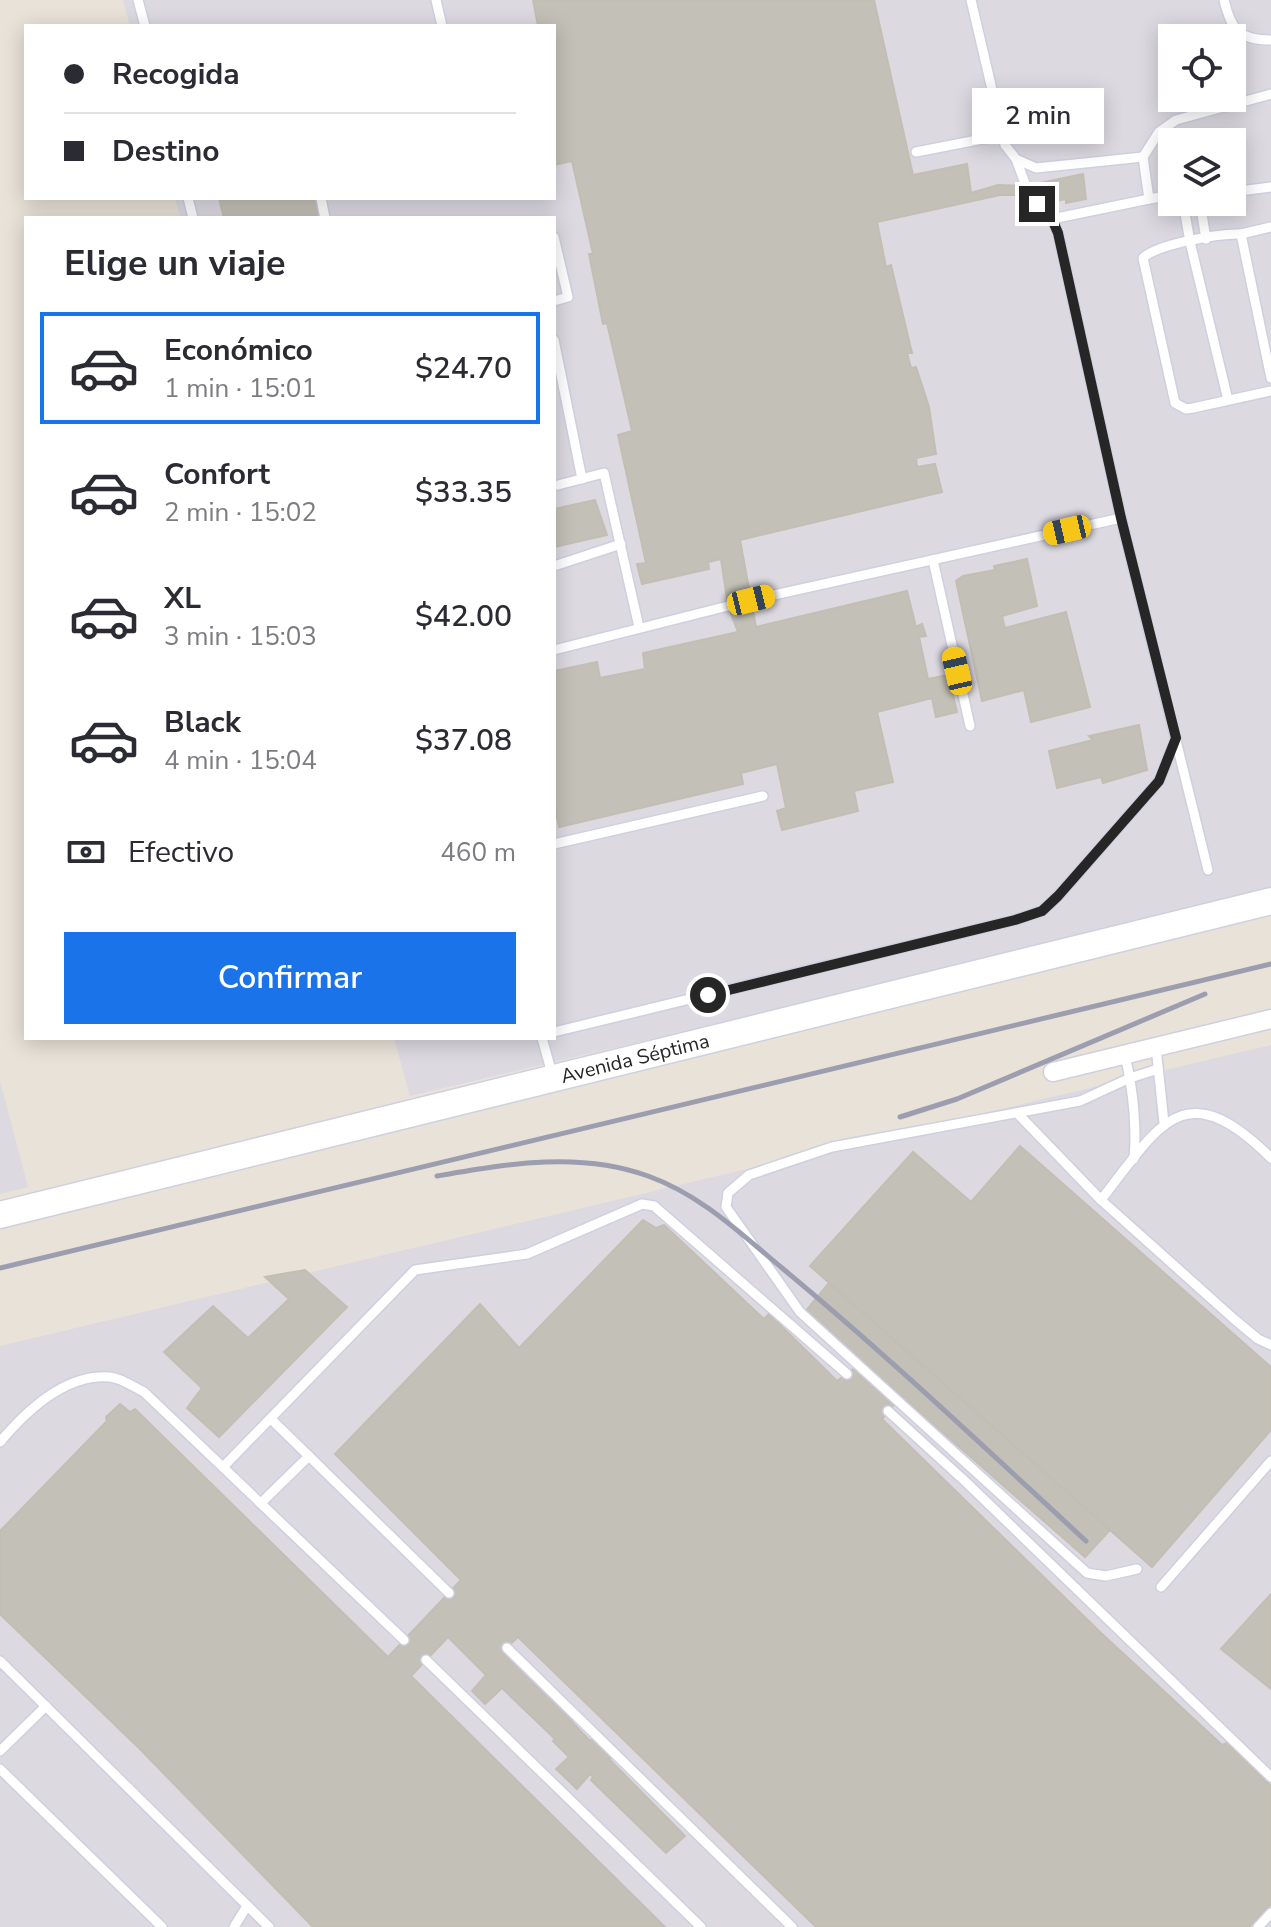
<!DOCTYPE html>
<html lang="es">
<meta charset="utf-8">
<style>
:root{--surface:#fff;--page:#f7f7f7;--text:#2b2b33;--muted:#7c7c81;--line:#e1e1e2;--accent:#1a73e8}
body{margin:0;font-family:"Nunito Sans",sans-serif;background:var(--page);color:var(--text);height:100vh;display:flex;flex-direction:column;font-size:30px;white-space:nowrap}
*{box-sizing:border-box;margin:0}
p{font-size:26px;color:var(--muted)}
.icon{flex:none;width:44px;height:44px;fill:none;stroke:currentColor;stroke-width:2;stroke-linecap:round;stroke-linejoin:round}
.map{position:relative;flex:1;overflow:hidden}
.drawer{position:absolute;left:24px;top:216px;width:532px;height:824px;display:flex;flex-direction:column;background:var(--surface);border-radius:0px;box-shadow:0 4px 20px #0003}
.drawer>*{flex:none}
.banner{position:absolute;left:24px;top:24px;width:532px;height:176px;border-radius:0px;box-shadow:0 4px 20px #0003;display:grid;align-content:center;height:176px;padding:0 40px;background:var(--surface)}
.buttons{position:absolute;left:1158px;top:24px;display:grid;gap:16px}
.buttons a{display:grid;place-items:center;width:88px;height:88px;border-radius:0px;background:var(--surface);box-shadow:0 4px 20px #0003;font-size:40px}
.end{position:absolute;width:36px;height:36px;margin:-18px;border:10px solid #262626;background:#fff;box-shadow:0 0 0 4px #fff}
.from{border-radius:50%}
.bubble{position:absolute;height:56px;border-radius:0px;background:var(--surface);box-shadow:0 4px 20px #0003;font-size:26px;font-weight:600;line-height:56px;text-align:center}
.car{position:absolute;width:24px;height:48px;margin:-24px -12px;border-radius:10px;box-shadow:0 0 6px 2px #0007;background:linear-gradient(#f5c518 24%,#345 0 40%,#f5c518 0 76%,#345 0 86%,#f5c518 0)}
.banner b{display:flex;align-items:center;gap:28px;height:76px;font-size:30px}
.banner b+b{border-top:2px solid var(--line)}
.banner i{width:20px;height:20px;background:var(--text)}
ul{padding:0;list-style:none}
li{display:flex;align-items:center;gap:24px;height:112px;margin:0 16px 12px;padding:0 24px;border:4px solid transparent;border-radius:0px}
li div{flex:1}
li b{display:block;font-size:30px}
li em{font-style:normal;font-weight:600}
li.active{border-color:var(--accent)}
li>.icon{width:72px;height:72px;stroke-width:1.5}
h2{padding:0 40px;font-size:36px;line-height:96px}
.pay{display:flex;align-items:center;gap:20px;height:88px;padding:0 40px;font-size:30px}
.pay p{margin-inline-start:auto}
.action{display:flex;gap:16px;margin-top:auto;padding:16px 40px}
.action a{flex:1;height:92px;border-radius:0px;background:var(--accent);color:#fff;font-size:32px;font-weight:600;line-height:92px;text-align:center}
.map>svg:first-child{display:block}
.industrial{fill:#dcd9e1;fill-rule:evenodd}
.building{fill:#c3c0b7;stroke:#c3beb3;stroke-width:2}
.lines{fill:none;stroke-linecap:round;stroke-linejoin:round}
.lane-casing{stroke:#ced0df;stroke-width:12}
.street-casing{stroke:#ced0df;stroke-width:21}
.secondary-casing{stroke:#ced0df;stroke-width:29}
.lane{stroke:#fff;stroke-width:9}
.street{stroke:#fff;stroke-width:18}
.secondary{stroke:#fff;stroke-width:26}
.rail{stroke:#9c9eb0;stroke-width:5}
.route{stroke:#262626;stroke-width:10}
.labels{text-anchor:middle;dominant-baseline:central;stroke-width:6;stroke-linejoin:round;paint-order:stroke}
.street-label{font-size:20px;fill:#262626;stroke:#fff}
</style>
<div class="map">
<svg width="1271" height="1927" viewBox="0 0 1271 1927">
<rect width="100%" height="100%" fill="#e8e2d8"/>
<g class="industrial">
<path d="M123 0H1271V892L410 1096 394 1038H554V218H180L175 198H554V26H130ZM1172 38H1232V98H1172ZM1172 142H1232V202H1172Z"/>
<path d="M1271 1045V1927H0V1346Z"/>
<path d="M0 1081 28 1187 0 1194Z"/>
</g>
<g class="building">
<path d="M533 0H874L913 175 967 164 971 193 998 185 1026 186 1083 174 1086 199 1066 203V199L1030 206V195H1000L877 222 886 267 891 265 912 353H907L911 368 916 367 929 407 936 454 916 458 917 467 935 464 942 492 740 540 756 627 907 591 916 627 922 624 926 636 919 637 928 679 948 675 957 712 936 717 932 698 877 712 893 782 854 791 858 811 782 830 777 811 786 808 777 764 741 773 743 784 559 827 554 802V671L597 662 600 678 645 669 643 653 738 632 728 606 721 559 708 562 709 569 642 584 637 564 646 563 618 435 632 431 607 323 603 324 589 254H593L572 161 554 165V26H538Z"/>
<path d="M219 198H315L321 218H224Z"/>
<path d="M595 500 607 535 554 547V509Z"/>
<path d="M1027 559 1037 606 1002 616 1005 628 1066 612 1090 707 1031 722 1024 690 982 701 956 581 963 576 995 570 994 566Z"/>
<path d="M1139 725 1147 770 1103 783 1101 777 1057 788 1049 751 1093 740 1089 736Z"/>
<path d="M1020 1146 1271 1367V1430L1152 1567 810 1266 913 1152 971 1202Z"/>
<path d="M643 1220 656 1228 664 1225 764 1319 769 1314 837 1381 853 1369 894 1405 882 1419 1100 1632 1222 1745 1227 1743 1271 1786V1904L1249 1927H816L518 1637 503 1651 573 1719 571 1721 589 1740H594L612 1757 609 1759 685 1836 666 1853 591 1780 593 1777 590 1774 577 1789 556 1769 569 1757 553 1741 555 1739 502 1688 485 1704 472 1691 486 1675 448 1637 411 1676 665 1927H313L139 1748 0 1614V1531L107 1421 106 1417 120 1404 130 1412 135 1409 388 1657 461 1580 335 1454 480 1304 519 1348Z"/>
<path d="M305 1270 347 1307 219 1437 187 1408 202 1388 164 1352 213 1306 248 1338 289 1299 265 1277Z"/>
<path d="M829 1283 1110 1530 1085 1557 805 1312Z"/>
<path d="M1271 1594V1689L1221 1649Z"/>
</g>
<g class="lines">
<defs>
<g id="lane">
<path d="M138 0 145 26"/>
<path d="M436 0 442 26"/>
<path d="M971 0 1005 145 1016 159 1036 168 1143 157"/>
<path d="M1224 0C1231 29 1238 40 1271 40"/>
<path d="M916 152 1003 135"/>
<path d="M1016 159 1026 186"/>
<path d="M1232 192 1271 187"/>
<path d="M1172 195 1149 199 1143 157 1159 132 1176 120 1271 94"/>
<path d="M188 198 193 218"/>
<path d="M321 198 325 218"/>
<path d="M1149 199 1052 219 1058 233 1121 518 1208 870"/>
<path d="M1183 202 1190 242 1228 400"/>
<path d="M1200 202 1206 239"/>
<path d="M1037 204 1052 219"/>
<path d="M1241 234 1271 227"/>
<path d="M554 237 568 297 554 301"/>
<path d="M554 340 582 479"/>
<path d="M1271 378 1241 234C1221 233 1157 244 1143 258L1175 403 1186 409 1193 408 1271 391"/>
<path d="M554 486 604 473 639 627"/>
<path d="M933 560 970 726"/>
<path d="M554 566 621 544"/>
<path d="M751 600 1121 518"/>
<path d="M554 650 728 606"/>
<path d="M554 844 763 796"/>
<path d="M554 1032 1015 920 1042 911 1058 896 1159 781 1176 738"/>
<path d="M542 1038 553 1077"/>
<path d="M1156 1047 1164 1123"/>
<path d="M1125 1055C1133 1090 1137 1123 1134 1159"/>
<path d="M1017 1113 1101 1200C1160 1124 1184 1072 1271 1158"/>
<path d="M1101 1200 1234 1319 1258 1339 1271 1345"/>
<path d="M888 1411 967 1483 1271 1777"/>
<path d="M271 1419 449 1593"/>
<path d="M0 1442C26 1411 66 1373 110 1377 121 1378 134 1387 144 1392L404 1640"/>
<path d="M223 1467 415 1270 527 1254 642 1204 654 1206 847 1374"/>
<path d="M261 1503 309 1456"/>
<path d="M1137 1569 1106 1576 1087 1573 800 1312 726 1207 728 1193 749 1175 832 1147 1080 1101 1130 1078 1158 1069"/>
<path d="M1161 1587 1271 1461"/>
<path d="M507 1648 792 1927"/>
<path d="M426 1660 701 1927"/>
<path d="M0 1661 269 1927"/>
<path d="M0 1751 46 1706"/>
<path d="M0 1769 162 1927"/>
<path d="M234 1927 247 1906"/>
<path d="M1258 1927 1271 1913"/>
</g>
<path id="street" d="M1053 1072 1271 1019"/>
<g id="secondary">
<path id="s1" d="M0 1215 1271 901"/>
</g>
</defs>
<use href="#lane" class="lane-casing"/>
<use href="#street" class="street-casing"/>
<use href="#secondary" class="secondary-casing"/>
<use href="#lane" class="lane"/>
<use href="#street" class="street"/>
<use href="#secondary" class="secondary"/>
<g class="rail">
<path d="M900 1117 957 1099 1205 994"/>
<path d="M437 1176C507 1164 579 1151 648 1176 701 1195 740 1233 782 1268 887 1355 986 1449 1086 1541"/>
<path d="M0 1268 1271 964"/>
</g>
</g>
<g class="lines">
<path class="route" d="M708 995 1015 920 1042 911 1058 896 1159 781 1176 738 1121 518 1058 233 1052 219 1037 204"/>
</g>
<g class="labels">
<g class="street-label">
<text stroke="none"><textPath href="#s1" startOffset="654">Avenida Séptima</textPath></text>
</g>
</g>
</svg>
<div class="buttons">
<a><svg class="icon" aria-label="locate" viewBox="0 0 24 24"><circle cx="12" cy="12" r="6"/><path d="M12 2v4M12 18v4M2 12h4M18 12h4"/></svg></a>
<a><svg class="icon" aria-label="layers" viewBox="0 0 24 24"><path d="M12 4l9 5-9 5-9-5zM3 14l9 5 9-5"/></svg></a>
</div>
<i class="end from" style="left:708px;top:995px"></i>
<i class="end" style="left:1037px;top:204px"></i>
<div class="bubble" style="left:972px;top:88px;width:132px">2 min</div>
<i class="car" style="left:1067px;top:530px;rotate:257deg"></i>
<i class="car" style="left:751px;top:600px;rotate:76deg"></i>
<i class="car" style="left:957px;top:671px;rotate:347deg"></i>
<div class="banner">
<b><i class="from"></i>Recogida</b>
<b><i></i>Destino</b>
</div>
<section class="drawer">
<h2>Elige un viaje</h2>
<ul>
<li class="active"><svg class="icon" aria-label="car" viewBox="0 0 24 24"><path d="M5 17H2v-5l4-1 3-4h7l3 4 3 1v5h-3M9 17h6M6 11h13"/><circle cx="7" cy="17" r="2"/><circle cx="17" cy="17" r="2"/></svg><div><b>Económico</b><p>1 min · 15:01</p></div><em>$24.70</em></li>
<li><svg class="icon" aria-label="car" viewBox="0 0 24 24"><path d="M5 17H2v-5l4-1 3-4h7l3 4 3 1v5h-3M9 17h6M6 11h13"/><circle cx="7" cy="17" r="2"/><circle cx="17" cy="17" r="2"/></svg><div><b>Confort</b><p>2 min · 15:02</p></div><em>$33.35</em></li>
<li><svg class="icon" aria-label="car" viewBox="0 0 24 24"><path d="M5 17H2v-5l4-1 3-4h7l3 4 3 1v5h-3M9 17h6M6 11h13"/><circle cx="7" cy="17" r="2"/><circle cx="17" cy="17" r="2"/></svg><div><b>XL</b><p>3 min · 15:03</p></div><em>$42.00</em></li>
<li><svg class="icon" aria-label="car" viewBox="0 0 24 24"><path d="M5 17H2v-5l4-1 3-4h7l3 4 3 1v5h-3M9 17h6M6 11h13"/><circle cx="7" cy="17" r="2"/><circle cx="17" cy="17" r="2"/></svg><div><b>Black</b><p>4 min · 15:04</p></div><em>$37.08</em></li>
</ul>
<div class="pay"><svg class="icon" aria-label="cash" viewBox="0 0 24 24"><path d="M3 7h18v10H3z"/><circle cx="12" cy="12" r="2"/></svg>Efectivo<p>460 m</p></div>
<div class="action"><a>Confirmar</a></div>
</section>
</div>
